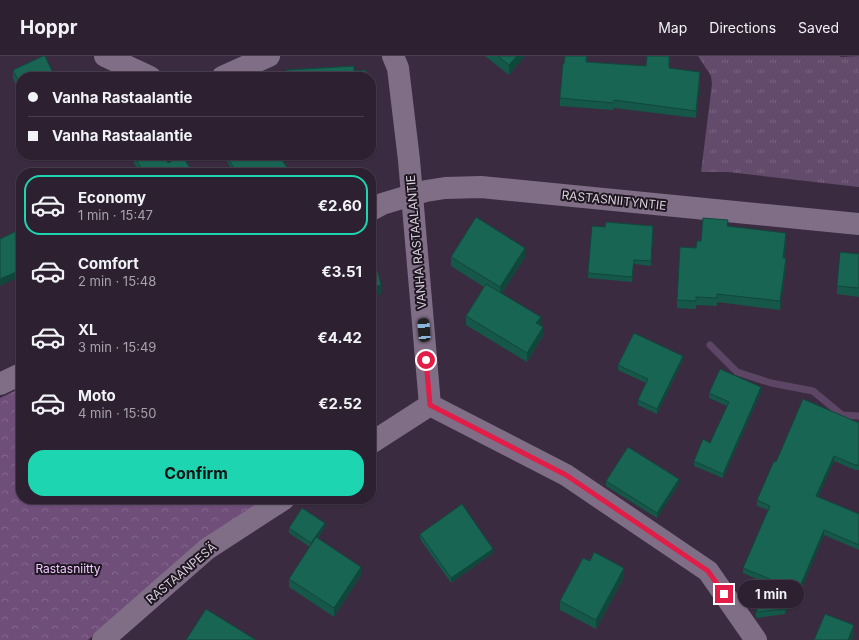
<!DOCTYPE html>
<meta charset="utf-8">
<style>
:root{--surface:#2c2031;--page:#382d3d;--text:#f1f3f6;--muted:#a6a3ab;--line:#483e4d;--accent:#1dd5b1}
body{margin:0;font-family:Inter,sans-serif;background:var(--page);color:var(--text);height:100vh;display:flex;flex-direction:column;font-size:15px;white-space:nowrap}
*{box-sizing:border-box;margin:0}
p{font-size:13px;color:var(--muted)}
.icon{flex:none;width:22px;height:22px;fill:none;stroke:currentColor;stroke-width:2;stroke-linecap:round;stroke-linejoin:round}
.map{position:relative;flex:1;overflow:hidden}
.panel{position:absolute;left:16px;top:112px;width:360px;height:336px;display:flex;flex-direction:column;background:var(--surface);border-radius:16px;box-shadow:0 1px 3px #0004,0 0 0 1px var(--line)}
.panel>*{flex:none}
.guide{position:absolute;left:16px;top:16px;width:360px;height:88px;border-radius:16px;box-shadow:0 1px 3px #0004,0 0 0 1px var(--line);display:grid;align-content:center;height:88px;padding:0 12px;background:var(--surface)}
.end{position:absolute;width:18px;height:18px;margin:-9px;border:5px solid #e11d48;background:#fff;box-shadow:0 0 0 2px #fff}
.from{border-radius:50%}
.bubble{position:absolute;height:28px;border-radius:14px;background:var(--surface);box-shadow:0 1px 3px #0004,0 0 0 1px var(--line);font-size:13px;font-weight:700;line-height:28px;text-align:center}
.car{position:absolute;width:12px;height:24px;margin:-12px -6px;border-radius:5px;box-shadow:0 0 3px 1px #0007;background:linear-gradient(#222 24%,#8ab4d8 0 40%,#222 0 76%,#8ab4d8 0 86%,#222 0)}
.guide b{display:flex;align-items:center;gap:14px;height:38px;font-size:15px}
.guide b+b{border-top:1px solid var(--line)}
.guide i{width:10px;height:10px;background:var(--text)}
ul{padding:7px 0 0;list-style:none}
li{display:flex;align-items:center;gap:12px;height:60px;margin:0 8px 6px;padding:0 4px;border:2px solid transparent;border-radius:16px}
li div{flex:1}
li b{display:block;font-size:15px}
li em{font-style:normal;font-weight:700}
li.current{border-color:var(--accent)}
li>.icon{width:36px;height:36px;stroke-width:1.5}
.button{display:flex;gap:8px;margin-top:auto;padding:8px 12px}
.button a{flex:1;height:46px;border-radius:16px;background:var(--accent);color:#111;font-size:16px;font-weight:700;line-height:46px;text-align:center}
header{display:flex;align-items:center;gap:24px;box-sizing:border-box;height:56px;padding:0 20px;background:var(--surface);border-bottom:1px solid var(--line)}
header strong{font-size:19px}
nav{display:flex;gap:22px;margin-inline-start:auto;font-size:14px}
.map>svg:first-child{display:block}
.grass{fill:url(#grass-tufts)}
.forest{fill:url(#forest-crowns)}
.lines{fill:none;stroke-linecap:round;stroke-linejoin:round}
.stream{stroke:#5d4665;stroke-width:7}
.minor{stroke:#806e87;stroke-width:22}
.tertiary{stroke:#806e87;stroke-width:22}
.wall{fill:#155748}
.shaded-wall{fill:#11473b}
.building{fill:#186554;stroke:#11473b}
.route{stroke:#e11d48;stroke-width:5}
.labels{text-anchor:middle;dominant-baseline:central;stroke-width:4;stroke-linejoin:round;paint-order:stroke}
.street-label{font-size:12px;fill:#dad0dd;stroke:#1e1721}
.park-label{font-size:12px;fill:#f1c8ff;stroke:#1e1721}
</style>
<header>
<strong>Hoppr</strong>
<nav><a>Map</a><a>Directions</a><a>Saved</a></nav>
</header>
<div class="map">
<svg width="859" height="584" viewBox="0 0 859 584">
<defs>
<pattern id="grass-tufts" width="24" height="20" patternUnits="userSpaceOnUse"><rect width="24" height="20" fill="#634b6b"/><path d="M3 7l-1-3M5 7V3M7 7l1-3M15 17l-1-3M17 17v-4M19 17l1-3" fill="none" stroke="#796480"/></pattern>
<pattern id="forest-crowns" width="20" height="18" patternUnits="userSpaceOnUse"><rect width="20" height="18" fill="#6f4f7a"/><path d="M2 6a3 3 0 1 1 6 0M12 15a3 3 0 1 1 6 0" fill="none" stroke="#83678c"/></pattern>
</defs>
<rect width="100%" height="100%" fill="#3b2b41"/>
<path class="grass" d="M698 0H839L841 1 859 0V131L728 116H701L712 28 711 20Z"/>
<path class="forest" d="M21 332V443H267L201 486 88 584H0V342Z"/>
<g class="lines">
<path class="stream" d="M710 289 737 316 771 327 813 335 842 359 859 360"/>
<g class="minor">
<path d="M105 0 150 21"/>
<path d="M393 0 398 12 409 104 430 349 566 419 708 515 756 584"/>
<path d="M222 21 269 0"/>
<path d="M371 387 430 349"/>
<path d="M103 584 207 493 284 443"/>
</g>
<g class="tertiary">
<path d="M371 154 382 148 402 142 426 135 445 132 481 131 859 168"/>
<path d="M0 328 21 318"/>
</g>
</g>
<g class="wall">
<path d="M485 0H525L509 19Z"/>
<path d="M565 0H587V6L646 10 647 0H670L669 12 700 24 696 62 614 52 613 54 560 50V42Z"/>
<path d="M13 14 21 21V39L13 23Z"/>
<path d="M223 99H279L288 117H234Z"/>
<path d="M134 100 168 107 139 115 134 107Z"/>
<path d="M728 170 786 185 784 202 786 210 780 254 717 246V250L696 249V253L677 252V244L701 185Z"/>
<path d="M653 174 651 210 634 208 632 226 588 222V217Z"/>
<path d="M859 198V241L837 238V230Z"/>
<path d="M451 201H525L502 237 541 269 543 280 527 306 466 269V260L484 231 451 210Z"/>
<path d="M683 304 657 358 638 349V344L646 327 618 314V309Z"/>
<path d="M761 336 723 422 694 410V405L710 387 727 350 709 342V337Z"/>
<path d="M859 367V414H855L834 405 818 441 859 458V494L824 479 798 541 793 539 785 558 756 562V556L768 528 743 517V512L768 454 757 450V444L776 406Z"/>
<path d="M606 425 679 428 657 462 606 430Z"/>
<path d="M325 471 318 482 361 519 334 561 289 531V523L310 491 289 477V472Z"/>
<path d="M420 478 493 497 451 527 420 483Z"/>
<path d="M624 521 596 573 560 554V545Z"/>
</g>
<g class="shaded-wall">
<path d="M517 0H525L509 19V9Z"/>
<path d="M700 16V24L696 62V55Z"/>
<path d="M217 99H222L217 102Z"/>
<path d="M288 113V117H282Z"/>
<path d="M786 177V185L783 210V202Z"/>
<path d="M525 192V201L500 240V231Z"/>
<path d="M786 202V210L780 254V245Z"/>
<path d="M21 214V220L0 230V223Z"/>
<path d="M381 229V238L373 240V231Z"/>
<path d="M377 244V252L371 254V245Z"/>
<path d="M541 261V269L536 276V267Z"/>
<path d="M543 271V280L527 306V297Z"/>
<path d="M683 300V304L657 358V353Z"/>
<path d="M761 331V336L723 422V418Z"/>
<path d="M834 400V405L816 445V440Z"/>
<path d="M679 423V428L657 462V457Z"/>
<path d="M325 467V471L311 492V487Z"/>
<path d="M824 474V479L798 541V535Z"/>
<path d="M493 493V497L451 527V522Z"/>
<path d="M361 511V519L334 561V552Z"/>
<path d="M624 512V521L596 573V564Z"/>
<path d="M793 533V539L785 558V553Z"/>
<path d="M854 569V578L852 584H848Z"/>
</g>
<g class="building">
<path d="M43 0H45L55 21H21V30L13 14Z"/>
<path d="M498 0H517L509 9Z"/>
<path d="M565 0H586V6L646 10 647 0H669V12L700 16 696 55 614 44 613 47 560 42 563 7 564 8Z"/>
<path d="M354 10V15L366 14 367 21H270L287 14Z"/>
<path d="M136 99H163L168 107 182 99 193 117H135L142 113 134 100Z"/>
<path d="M226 99H279L288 113 282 117H237Z"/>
<path d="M476 161 525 192 500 231 451 201Z"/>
<path d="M703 162 728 164 727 170 786 177 783 202H786L780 245 717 238V242L696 241V245L677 244 680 191 696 192 697 185H701Z"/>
<path d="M606 166 653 170 651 205 634 204 632 221 588 217 592 170 605 171Z"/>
<path d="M21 173V214L0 223V183Z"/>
<path d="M840 196 859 198V232L837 230Z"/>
<path d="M375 205 381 229 373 231 377 244 371 245V206Z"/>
<path d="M486 228 541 261 536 267 543 271 527 297 466 260Z"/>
<path d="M634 277 683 300 657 353 638 344 648 323 618 309Z"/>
<path d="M720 313 761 331 723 418 694 405 703 383 710 387 729 346 709 337Z"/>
<path d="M803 343 859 367V409H855L834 400 816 440 859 458V489L824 474 798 535 793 533 785 553 756 556 770 523 743 512 770 450 757 444 774 405 776 406Z"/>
<path d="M628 391 679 423 657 457 606 425Z"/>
<path d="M462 448 493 493 451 522 420 478Z"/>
<path d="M302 452 325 467 311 487 289 472Z"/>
<path d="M316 481 361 511 334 552 289 523Z"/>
<path d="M594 496 624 512 596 564 560 545 583 502 590 505Z"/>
<path d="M206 553 256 584H186Z"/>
<path d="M825 558 854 569 848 584H814Z"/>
</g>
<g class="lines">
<path class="route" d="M426 304 430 349 566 419 708 515 724 538"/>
</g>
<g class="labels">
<g class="street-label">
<text transform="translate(614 144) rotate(6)">RASTASNIITYNTIE</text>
<text transform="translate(416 186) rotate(-95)">VANHA RASTAALANTIE</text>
<text transform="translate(181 517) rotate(-40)">RASTAANPESÄ</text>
</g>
<g class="park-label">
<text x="68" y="512">Rastasniitty</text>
</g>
</g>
</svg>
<i class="end from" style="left:426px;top:304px"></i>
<i class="end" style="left:724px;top:538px"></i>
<div class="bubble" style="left:738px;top:524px;width:66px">1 min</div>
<i class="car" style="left:424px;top:274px;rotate:355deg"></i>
<div class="guide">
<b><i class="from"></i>Vanha Rastaalantie</b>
<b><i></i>Vanha Rastaalantie</b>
</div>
<section class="panel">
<ul>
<li class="current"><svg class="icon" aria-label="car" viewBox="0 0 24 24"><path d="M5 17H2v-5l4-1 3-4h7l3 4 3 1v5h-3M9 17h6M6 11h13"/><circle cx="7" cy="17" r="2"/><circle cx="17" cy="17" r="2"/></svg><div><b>Economy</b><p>1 min · 15:47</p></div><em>€2.60</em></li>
<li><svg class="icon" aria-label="car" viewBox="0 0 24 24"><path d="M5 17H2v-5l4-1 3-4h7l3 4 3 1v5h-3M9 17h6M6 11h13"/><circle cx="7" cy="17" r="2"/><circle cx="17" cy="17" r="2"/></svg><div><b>Comfort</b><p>2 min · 15:48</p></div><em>€3.51</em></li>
<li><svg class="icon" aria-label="car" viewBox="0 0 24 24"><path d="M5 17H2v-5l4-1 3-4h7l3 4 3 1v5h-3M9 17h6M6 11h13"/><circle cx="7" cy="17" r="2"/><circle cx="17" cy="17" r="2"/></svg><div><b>XL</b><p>3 min · 15:49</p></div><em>€4.42</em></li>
<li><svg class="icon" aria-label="car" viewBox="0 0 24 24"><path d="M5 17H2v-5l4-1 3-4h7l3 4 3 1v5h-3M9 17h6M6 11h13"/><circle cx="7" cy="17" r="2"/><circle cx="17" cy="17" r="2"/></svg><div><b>Moto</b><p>4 min · 15:50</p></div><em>€2.52</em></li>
</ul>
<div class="button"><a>Confirm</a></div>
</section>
</div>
